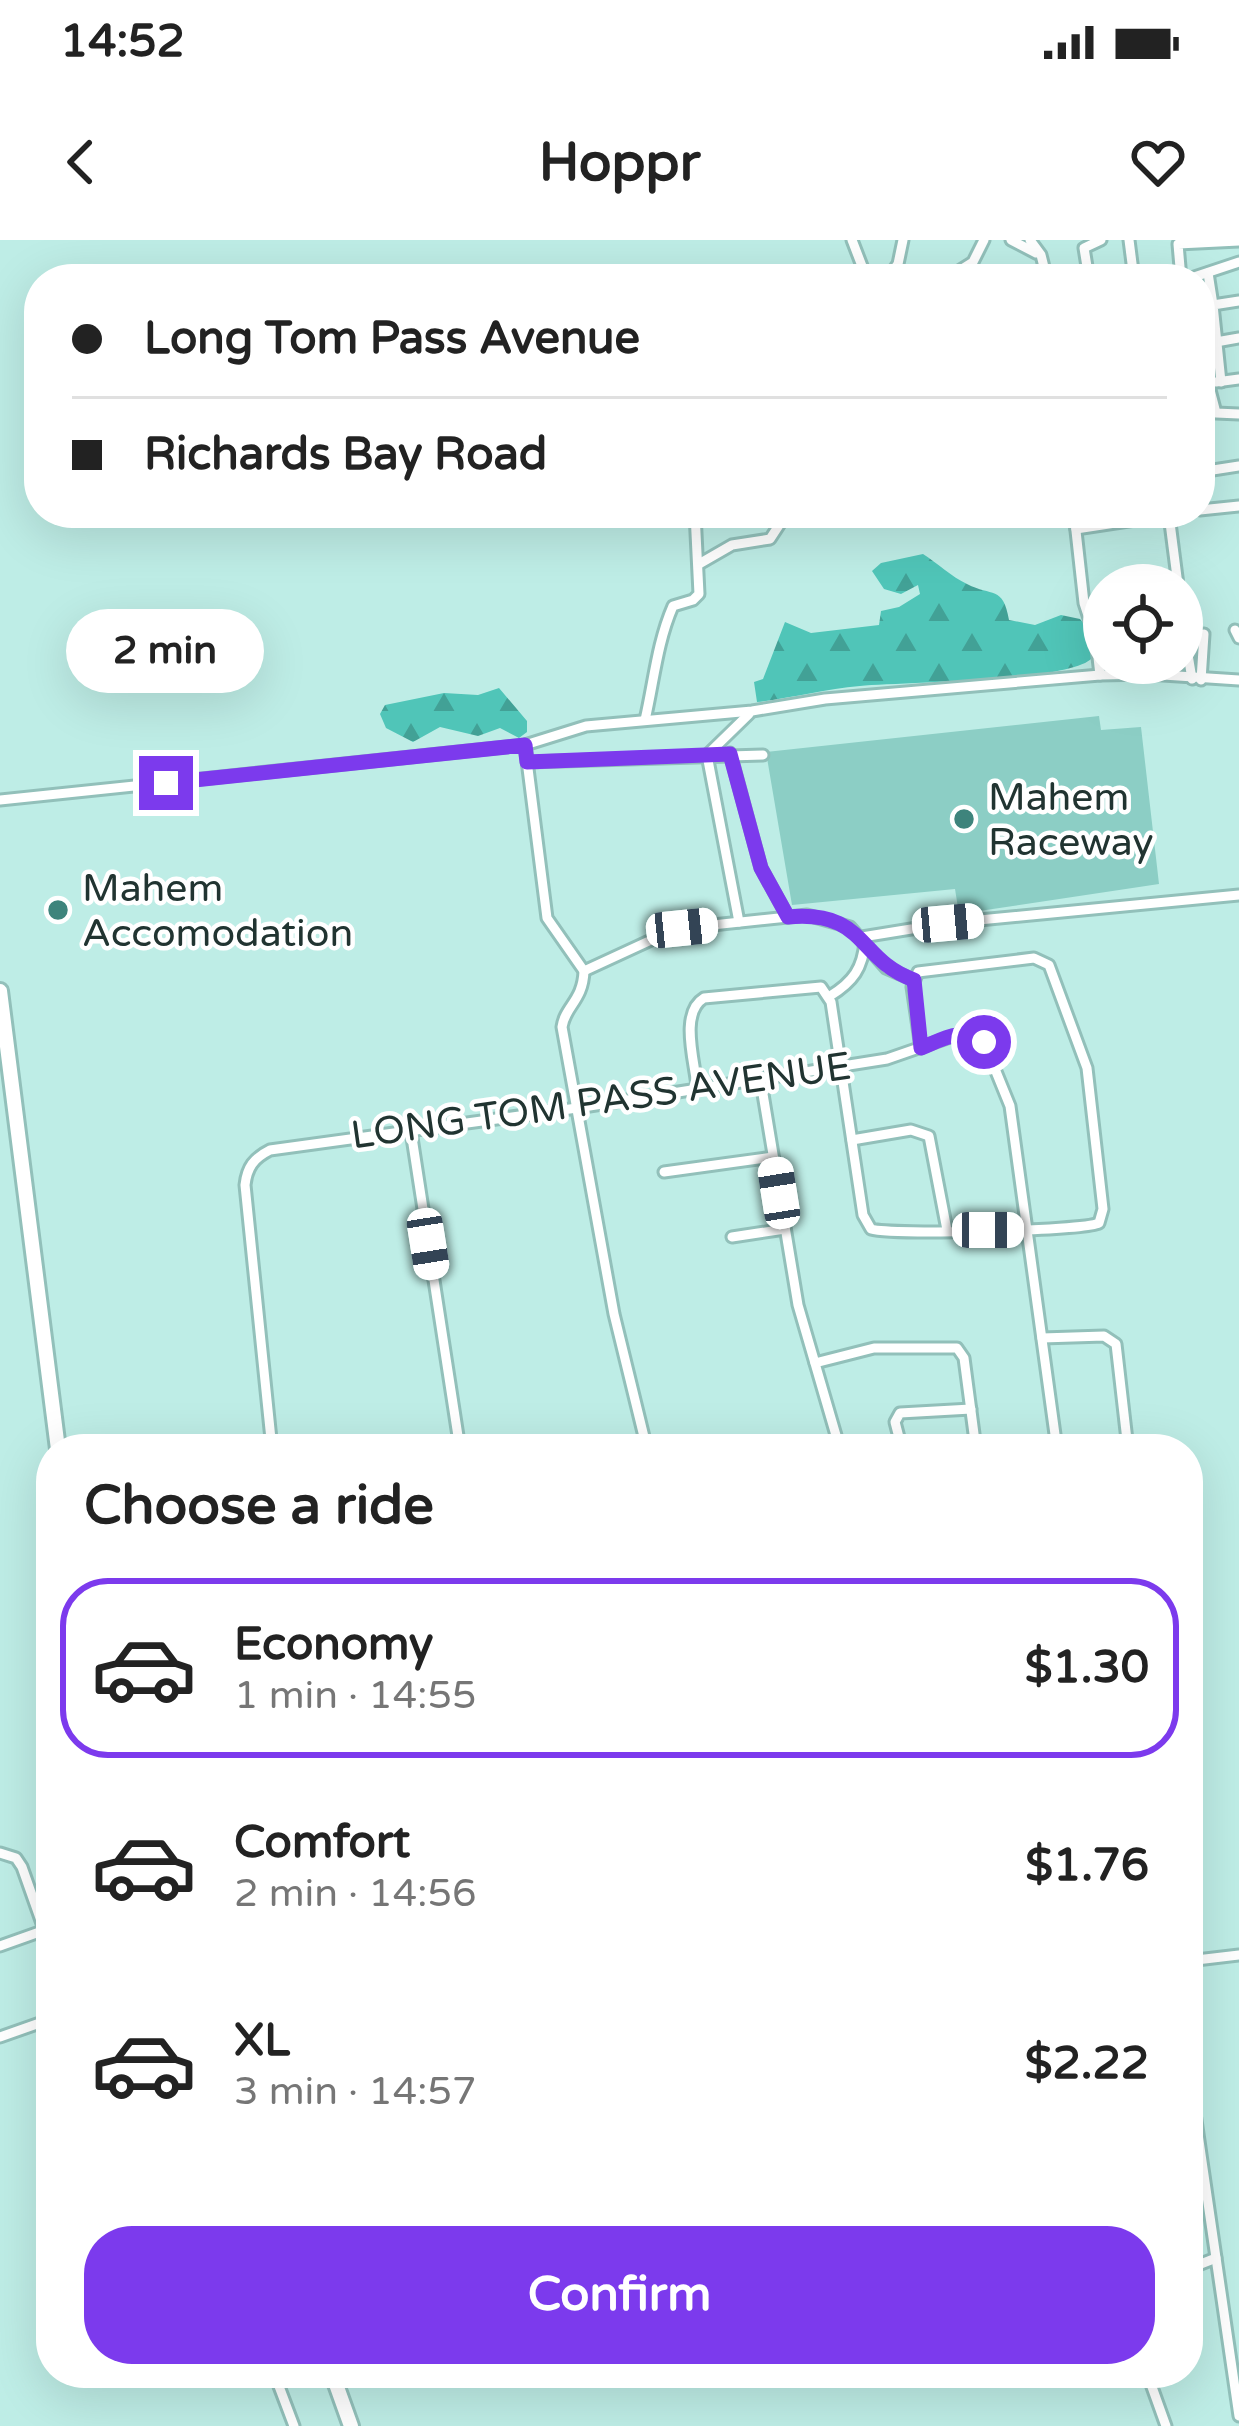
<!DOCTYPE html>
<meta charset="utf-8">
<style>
:root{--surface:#fff;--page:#f2f2f2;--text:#222;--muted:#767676;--line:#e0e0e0;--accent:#7c3aed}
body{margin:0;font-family:"Varela Round",sans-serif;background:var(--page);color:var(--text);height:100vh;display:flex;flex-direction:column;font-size:45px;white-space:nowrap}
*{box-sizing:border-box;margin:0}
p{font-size:39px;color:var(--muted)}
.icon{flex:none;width:66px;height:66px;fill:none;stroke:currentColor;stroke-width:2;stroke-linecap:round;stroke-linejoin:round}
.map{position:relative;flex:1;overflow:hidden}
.sheet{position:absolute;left:36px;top:1194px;width:1167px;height:954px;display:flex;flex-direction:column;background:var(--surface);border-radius:48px;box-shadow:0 12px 48px #0002}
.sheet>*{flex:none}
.banner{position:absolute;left:24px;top:24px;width:1191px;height:264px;border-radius:48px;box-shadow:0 12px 48px #0002;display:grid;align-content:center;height:264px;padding:0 48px;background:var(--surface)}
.controls{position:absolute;left:1083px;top:324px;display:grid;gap:24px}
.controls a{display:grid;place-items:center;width:120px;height:120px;border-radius:50%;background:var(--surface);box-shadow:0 12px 48px #0002;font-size:60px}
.end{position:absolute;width:54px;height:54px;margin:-27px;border:15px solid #7c3aed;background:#fff;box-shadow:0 0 0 6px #fff}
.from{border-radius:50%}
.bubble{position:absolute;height:84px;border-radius:42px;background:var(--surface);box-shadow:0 12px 48px #0002;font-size:39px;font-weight:700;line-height:84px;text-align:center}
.car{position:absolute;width:36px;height:72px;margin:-36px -18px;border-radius:15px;box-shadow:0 0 9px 3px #0007;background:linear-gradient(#fff 24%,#345 0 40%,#fff 0 76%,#345 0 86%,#fff 0)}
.banner b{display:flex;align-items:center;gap:42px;height:114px;font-size:45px}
.banner b+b{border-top:3px solid var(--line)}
.banner i{width:30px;height:30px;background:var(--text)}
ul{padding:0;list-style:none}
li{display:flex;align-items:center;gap:36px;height:180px;margin:0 24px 18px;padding:0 24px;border:6px solid transparent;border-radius:48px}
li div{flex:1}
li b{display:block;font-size:45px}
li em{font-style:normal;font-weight:700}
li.selected{border-color:var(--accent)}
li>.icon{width:108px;height:108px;stroke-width:1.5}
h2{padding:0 48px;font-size:54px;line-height:144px}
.action{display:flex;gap:24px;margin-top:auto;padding:24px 48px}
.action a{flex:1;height:138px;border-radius:48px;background:var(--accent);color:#fff;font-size:48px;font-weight:700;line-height:138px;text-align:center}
.status{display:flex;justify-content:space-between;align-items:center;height:84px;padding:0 60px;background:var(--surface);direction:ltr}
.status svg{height:33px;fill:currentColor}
header{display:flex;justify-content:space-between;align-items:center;height:156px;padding:0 48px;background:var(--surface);font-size:54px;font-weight:700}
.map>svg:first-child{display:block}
.grass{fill:#8ccec5}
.forest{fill:url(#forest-firs)}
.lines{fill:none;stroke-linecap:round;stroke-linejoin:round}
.street-casing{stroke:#92c0ba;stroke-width:15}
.secondary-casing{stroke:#92c0ba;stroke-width:20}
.street{stroke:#fff;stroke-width:9}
.secondary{stroke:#fff;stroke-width:14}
.route{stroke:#7c3aed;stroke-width:15}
.poi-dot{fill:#3e847c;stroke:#fff;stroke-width:4.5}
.labels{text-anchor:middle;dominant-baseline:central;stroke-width:9;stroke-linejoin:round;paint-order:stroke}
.poi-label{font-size:39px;fill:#213431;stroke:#fff;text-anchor:start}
.street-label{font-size:39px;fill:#213431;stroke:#fff}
</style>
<div class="status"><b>14:52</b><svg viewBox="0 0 49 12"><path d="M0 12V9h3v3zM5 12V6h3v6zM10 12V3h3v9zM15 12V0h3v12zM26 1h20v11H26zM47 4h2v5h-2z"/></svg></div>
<header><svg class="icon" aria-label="back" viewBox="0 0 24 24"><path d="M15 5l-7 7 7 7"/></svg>Hoppr<svg class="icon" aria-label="heart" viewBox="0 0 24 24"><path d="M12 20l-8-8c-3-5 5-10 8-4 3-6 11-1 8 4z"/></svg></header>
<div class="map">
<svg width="1239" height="2186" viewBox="0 0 1239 2186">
<defs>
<pattern id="forest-firs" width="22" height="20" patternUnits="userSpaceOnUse" patternTransform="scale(3)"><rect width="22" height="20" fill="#50c5b8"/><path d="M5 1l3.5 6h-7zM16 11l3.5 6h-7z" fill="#42a196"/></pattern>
</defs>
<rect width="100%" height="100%" fill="#beede6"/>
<path class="grass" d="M1099 476 1101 490 1141 487 1159 644 959 674 955 649 792 665 766 512Z"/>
<g class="forest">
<path d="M923 314C937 323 952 337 967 344 992 357 1003 345 1009 380L1035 385 1061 375 1080 379 1087 387 1092 418C1071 442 900 442 860 446 825 449 792 458 757 462L754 442 763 439 785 382 811 393 879 385 881 371 899 367 920 354 918 345 901 354 884 349 872 331 881 323Z"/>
<path d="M499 448 527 481V492L519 498 500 488 478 496 440 487 413 502 386 488 380 474 385 465 444 453 478 455Z"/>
</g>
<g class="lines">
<defs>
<g id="street">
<path d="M852 0 867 39"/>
<path d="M1011 0 1036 13"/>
<path d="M1030 0 1041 15 1047 39"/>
<path d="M1129 0 1134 39"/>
<path d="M1208 33 1213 65"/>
<path d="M887 39 898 24 903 0"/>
<path d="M926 39 950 33"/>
<path d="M946 39 973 22 984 0"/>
<path d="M1089 39 1084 8 1101 0"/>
<path d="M1181 39 1178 4 1239 1"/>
<path d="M1188 39 1239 22"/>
<path d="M1216 102 1239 98"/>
<path d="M1216 142 1239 139"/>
<path d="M1221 142 1213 65 1239 61"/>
<path d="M1200 147 1210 150 1216 173 1239 174"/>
<path d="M1200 232 1239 226"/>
<path d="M1200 270 1239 266"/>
<path d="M1074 273 1084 363 1096 400 1100 435"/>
<path d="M1169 275 1178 345"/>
<path d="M1076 289 1181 273"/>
<path d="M699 324 732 305 770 299 787 273"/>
<path d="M1182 378 1192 439"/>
<path d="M1235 390 1239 398"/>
<path d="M1201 440 1204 394"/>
<path d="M645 480C654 441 657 403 673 366L693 360 699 354 695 273"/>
<path d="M525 505 547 678 584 731C583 761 565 766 562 787L614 1074 647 1209"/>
<path d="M730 513 761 628 788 677"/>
<path d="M528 522 763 515"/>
<path d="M0 560 525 505 586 486 752 471 825 459 1100 435 1148 434 1239 440"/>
<path d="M739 682 707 515 749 474"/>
<path d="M862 697 948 683 1239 655"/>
<path d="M584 731 675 689 807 675 850 687 886 728 914 740"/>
<path d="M830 756C853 742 863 728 865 701"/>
<path d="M760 836 798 1065 840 1209"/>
<path d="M697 847C695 822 679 773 704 758L821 747 831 762 863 975 871 989C891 995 1083 991 1099 983L1103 969 1087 828 1049 725 1034 718 918 732 912 747 921 808"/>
<path d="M411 891 460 1209"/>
<path d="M852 900 911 890 929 896 947 990"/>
<path d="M664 932 773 917"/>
<path d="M732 997 785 989"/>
<path d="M1042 1098 1104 1096 1116 1104 1128 1209"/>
<path d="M815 1123 874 1108H957L964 1118 976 1209"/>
<path d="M272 1209 245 945C247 927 254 918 270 910L577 868 887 819 962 793 974 795 984 802 1010 866 1057 1209"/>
<path d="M902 1209 895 1182 900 1173 971 1169"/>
<path d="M0 1613 16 1618 22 1627 51 1709"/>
<path d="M0 1706 45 1690"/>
<path d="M1188 1721 1239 1715"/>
<path d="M0 1797 51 1779"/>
<path d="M1188 1825 1239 2176"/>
<path d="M1188 2029 1216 2018"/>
<path d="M274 2133 294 2186"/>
<path d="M1147 2133 1166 2186"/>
</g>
<g id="secondary">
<path d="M0 751 58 1209"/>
<path d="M332 2133 351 2186"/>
</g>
</defs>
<use href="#street" class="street-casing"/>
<use href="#secondary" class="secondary-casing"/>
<use href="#street" class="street"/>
<use href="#secondary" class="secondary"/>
</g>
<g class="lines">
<path class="route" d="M166 543 525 505 527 522 730 514 761 628 788 677C867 670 856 719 914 740L921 808C943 799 963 786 984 802"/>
</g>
<g class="poi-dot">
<circle cx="964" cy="579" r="12"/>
<circle cx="58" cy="670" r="12"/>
</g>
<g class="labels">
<g class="poi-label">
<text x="988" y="557">Mahem<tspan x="988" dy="45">Raceway</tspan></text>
<text x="82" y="648">Mahem<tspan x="82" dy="45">Accomodation</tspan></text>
</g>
<g class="street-label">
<text transform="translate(601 861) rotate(-8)">LONG TOM PASS AVENUE</text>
</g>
</g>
</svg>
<div class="controls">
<a><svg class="icon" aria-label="locate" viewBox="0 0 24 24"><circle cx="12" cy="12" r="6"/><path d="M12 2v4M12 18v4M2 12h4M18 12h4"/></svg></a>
</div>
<i class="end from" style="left:984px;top:802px"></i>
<i class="end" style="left:166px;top:543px"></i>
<div class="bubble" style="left:66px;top:369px;width:198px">2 min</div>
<i class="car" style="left:948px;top:683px;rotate:85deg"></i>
<i class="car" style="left:682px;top:688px;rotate:84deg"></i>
<i class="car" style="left:779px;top:953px;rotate:351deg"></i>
<i class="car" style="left:988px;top:990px;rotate:90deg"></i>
<i class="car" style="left:428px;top:1004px;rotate:171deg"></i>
<div class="banner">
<b><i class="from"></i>Long Tom Pass Avenue</b>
<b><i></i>Richards Bay Road</b>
</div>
<section class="sheet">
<h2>Choose a ride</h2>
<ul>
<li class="selected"><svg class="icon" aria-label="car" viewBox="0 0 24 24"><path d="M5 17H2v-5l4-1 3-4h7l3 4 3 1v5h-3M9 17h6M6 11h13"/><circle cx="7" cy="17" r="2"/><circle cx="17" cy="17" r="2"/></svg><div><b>Economy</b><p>1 min · 14:55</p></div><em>$1.30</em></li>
<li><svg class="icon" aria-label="car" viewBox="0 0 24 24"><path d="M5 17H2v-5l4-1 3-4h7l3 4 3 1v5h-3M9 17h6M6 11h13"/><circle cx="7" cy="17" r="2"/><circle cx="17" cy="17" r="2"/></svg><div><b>Comfort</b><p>2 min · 14:56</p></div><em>$1.76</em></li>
<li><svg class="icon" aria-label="car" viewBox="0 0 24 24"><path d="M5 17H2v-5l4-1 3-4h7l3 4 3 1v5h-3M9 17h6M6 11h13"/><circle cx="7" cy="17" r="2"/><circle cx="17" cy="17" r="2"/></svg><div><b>XL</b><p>3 min · 14:57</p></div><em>$2.22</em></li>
</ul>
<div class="action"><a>Confirm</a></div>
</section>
</div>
